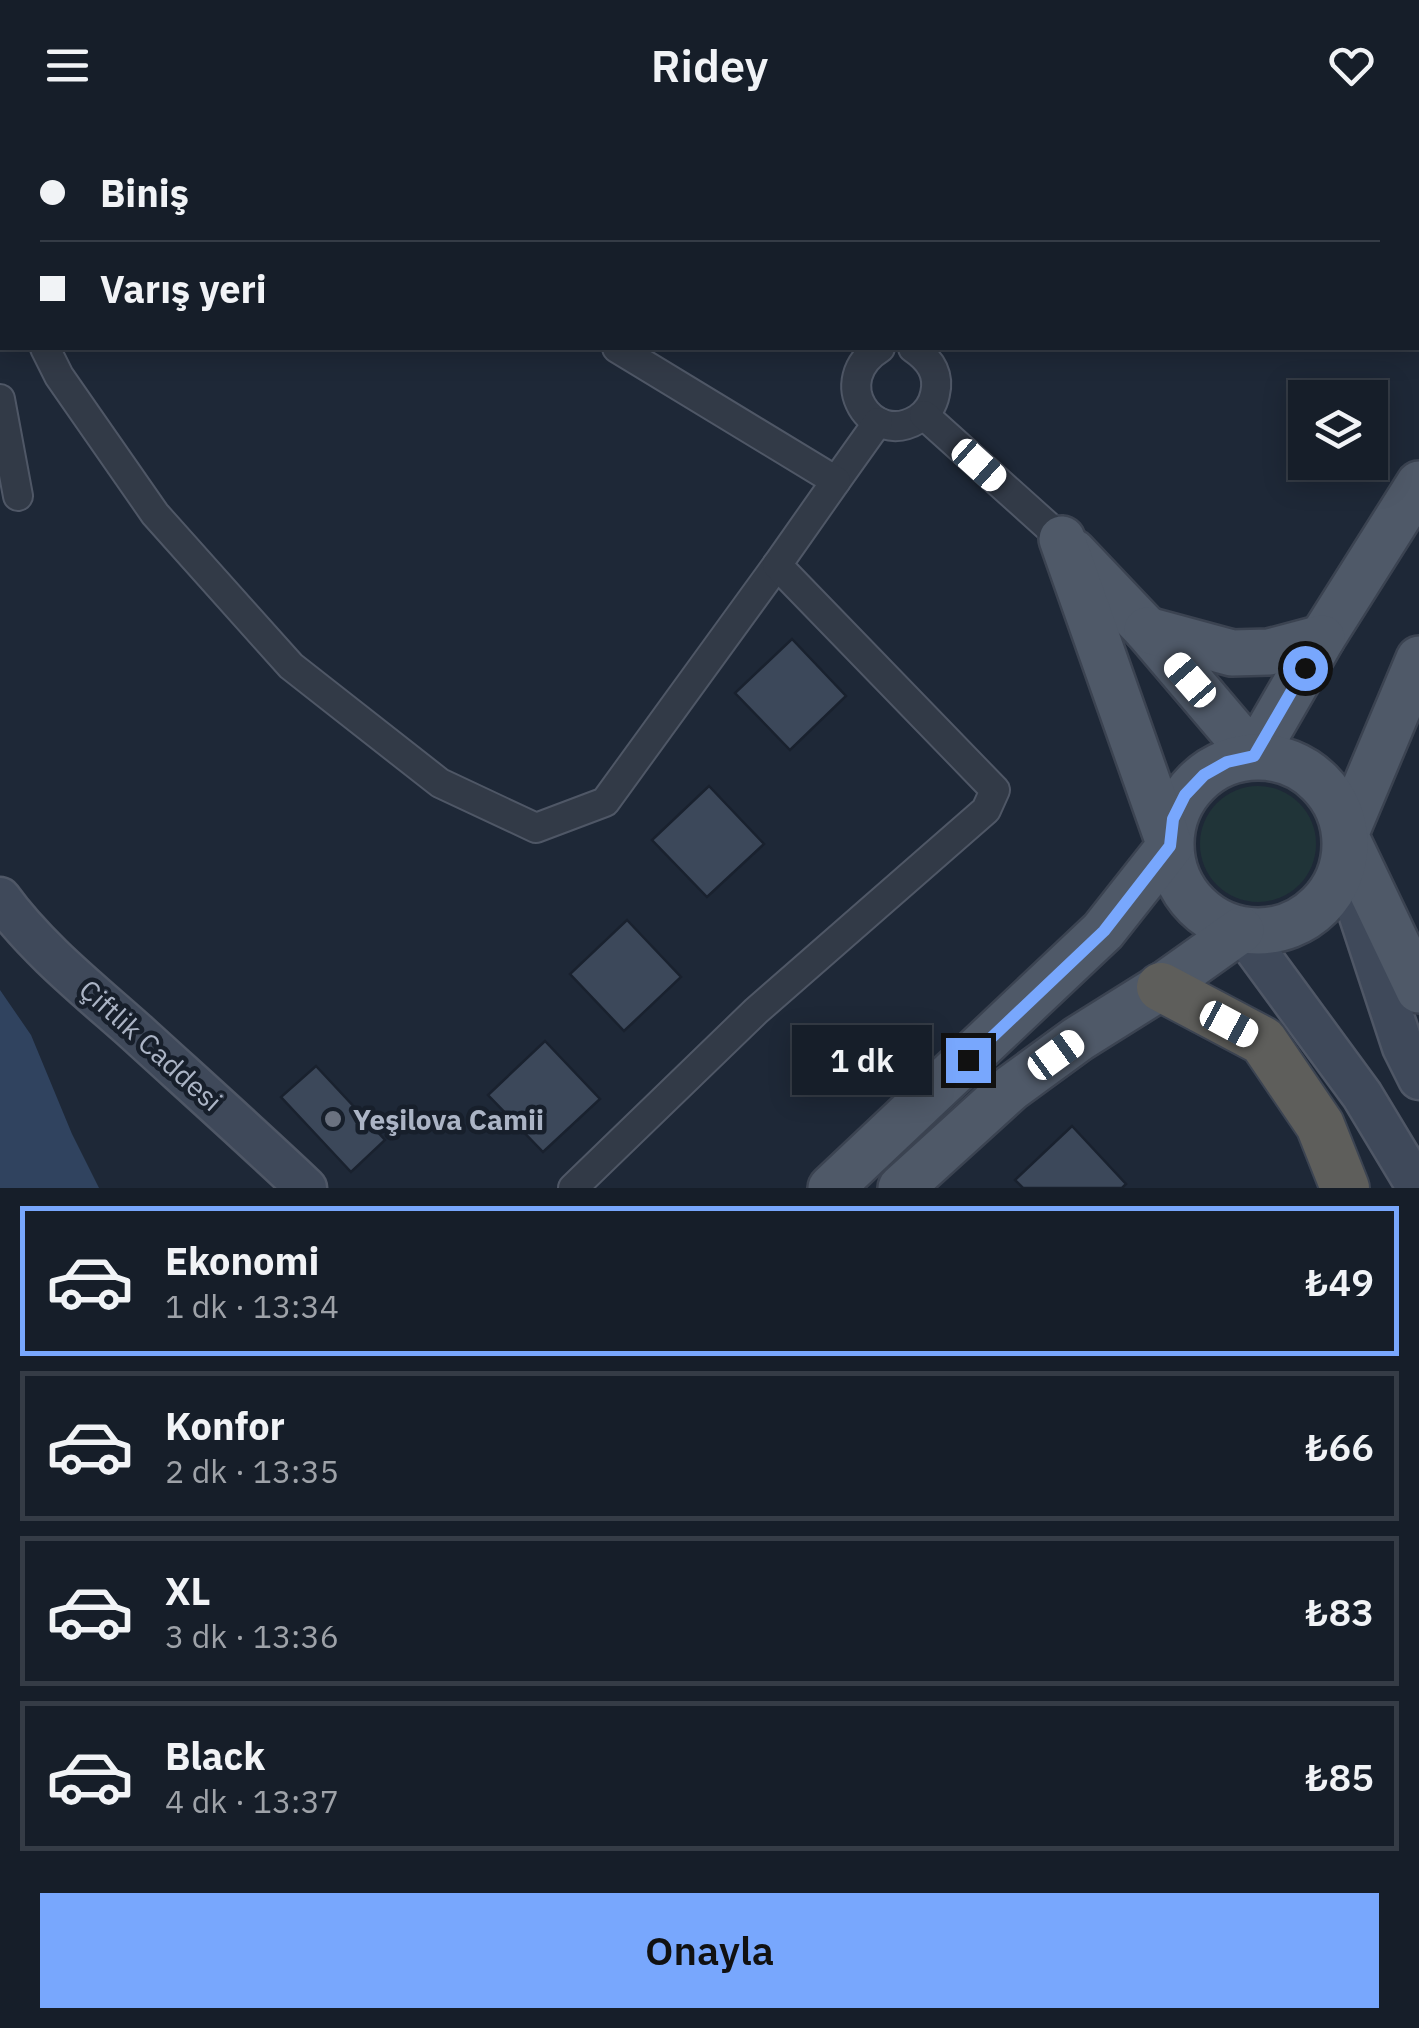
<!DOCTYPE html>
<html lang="tr">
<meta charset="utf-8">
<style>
:root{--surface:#161e29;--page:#1f2731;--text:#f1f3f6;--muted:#9ea2a8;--line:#353c46;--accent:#78a7fd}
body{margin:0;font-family:"IBM Plex Sans",sans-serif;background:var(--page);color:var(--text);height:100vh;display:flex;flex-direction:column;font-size:38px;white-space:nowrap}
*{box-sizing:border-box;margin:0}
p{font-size:32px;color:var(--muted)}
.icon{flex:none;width:55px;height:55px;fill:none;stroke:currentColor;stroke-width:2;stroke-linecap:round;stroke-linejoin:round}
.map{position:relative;height:1058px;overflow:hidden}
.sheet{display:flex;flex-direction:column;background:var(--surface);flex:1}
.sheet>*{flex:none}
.guide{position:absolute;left:0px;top:0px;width:1420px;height:220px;box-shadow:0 5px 25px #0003,0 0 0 2px var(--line);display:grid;align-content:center;height:220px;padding:0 40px;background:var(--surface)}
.controls{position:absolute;left:1288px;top:250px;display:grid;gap:20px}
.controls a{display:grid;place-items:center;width:100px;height:100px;border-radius:0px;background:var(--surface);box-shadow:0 5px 25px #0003,0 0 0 2px var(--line);font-size:50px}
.end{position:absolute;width:45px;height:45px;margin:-22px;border:12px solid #78a7fd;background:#111;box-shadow:0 0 0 5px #111}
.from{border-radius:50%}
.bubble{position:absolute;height:70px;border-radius:0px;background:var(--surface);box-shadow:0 5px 25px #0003,0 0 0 2px var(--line);font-size:32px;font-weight:600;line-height:70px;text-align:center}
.car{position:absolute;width:30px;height:60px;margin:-30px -15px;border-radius:12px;box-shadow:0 0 8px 2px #0007;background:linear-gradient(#fff 24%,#345 0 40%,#fff 0 76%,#345 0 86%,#fff 0)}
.guide b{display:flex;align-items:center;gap:35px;height:95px;font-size:38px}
.guide b+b{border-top:2px solid var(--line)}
.guide i{width:25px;height:25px;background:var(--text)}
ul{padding:18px 0 0;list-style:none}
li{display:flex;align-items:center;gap:30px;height:150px;margin:0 20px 15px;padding:0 20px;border:5px solid var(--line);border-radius:0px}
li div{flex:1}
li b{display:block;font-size:38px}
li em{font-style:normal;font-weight:600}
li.active{border-color:var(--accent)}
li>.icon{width:90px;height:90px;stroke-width:1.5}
.button{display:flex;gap:20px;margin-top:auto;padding:20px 40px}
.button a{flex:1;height:115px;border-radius:0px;background:var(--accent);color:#111;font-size:40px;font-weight:600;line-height:115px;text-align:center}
header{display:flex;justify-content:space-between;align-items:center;height:130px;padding:0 40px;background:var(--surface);font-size:45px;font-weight:600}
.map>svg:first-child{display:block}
.green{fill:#203438}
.water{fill:#30435f}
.building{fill:#3c485a;stroke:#19212e;stroke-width:2.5}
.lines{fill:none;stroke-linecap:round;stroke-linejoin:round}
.minor-casing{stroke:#4f5766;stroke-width:32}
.secondary-casing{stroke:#4f5766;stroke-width:45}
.primary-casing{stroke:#3b4351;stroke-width:50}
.trunk-casing{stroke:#3c4452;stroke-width:52}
.minor{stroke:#323a47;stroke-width:28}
.secondary{stroke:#3f495a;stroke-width:40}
.primary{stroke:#4f5968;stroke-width:45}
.trunk{stroke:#5e5e5b;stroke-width:48}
.route{stroke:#78a7fd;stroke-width:12}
.worship-dot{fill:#6b7280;stroke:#171f2b;stroke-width:4}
.labels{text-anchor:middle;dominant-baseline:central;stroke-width:9;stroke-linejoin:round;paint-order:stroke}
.street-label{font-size:28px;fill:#abb4c5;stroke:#171f2b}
.poi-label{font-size:28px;font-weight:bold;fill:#abb4c5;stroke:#171f2b;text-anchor:start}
</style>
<header><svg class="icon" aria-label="menu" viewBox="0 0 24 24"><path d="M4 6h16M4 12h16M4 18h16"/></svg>Ridey<svg class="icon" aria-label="heart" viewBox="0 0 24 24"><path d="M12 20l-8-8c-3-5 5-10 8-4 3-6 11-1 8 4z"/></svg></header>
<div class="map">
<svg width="1419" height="1058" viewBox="0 0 1419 1058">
<rect width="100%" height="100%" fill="#1e2837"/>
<circle class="green" cx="1258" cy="714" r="58"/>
<path class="water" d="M0 860 31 905 72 1004 99 1058H0Z"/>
<g class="building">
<path d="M783 0H877L875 2H787Z"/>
<path d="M792 509 846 566 790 620 735 563Z"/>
<path d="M709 656 764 714 707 767 652 710Z"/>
<path d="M627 790 681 847 624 901 570 844Z"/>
<path d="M545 911 600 969 543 1022 488 965Z"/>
<path d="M316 936 385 1010 351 1042 281 967Z"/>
<path d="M1072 996 1126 1054 1122 1058H1023L1015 1050Z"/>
</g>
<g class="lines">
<defs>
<g id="minor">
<path d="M303 0 307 2"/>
<path d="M609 0 612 2"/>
<path d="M1101 2 1102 0"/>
<path d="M0 130 2 135"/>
<path d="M45 218 59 246 155 384 291 536 440 653 536 698 605 672 777 435"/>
<path d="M880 218C828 250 871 318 918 289 927 283 933 274 935 264 940 243 929 229 913 218"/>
<path d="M0 269 18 366"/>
<path d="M924 285 1062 409"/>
<path d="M836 351 878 292"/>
<path d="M573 1058 756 881 986 680 995 660 777 435 836 351 617 218"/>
</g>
<g id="secondary">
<path d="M1350 740 1354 768 1403 917 1419 949"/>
<path d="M0 768C36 818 90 861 136 902 193 954 250 1005 306 1058"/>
<path d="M1241 800 1362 965 1418 1058"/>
</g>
<g id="primary">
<path d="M1073 422 1147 500 1254 626 1322 508 1419 354"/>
<path d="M1147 500 1232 523 1269 522 1322 508"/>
<path d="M1419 529 1345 705 1419 860"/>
<circle cx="1258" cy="714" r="87"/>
<path d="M831 1058 1103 801 1170 716 1062 409"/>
<path d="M901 1058 1011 958 1078 909 1161 857 1241 800"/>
</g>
<path id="trunk" d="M1161 857 1263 911 1320 995 1345 1058"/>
</defs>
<use href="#minor" class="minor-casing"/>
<use href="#secondary" class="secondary-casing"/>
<use href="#primary" class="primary-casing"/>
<use href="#trunk" class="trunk-casing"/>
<use href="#minor" class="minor"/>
<use href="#secondary" class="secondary"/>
<use href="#primary" class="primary"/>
<use href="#trunk" class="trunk"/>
</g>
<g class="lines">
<path class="route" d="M968 930 1104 801 1170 716 1173 689 1185 665 1204 645 1227 632 1254 626 1305 538"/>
</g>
<circle class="worship-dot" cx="333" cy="989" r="10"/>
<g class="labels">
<g class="street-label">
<text transform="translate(151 915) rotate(42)">Çiftlik Caddesi</text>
</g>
<g class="poi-label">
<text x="353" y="989">Yeşilova Camii</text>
</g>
</g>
</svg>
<div class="controls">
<a><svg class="icon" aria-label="layers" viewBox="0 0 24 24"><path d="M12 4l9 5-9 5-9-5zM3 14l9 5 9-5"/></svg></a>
</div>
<i class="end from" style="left:1305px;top:538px"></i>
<i class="end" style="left:968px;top:930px"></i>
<div class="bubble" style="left:792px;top:895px;width:140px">1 dk</div>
<i class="car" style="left:979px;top:335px;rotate:132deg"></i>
<i class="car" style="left:1190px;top:550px;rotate:319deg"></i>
<i class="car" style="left:1229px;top:894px;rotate:118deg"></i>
<i class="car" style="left:1056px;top:925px;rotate:54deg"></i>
<div class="guide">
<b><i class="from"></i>Biniş</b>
<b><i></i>Varış yeri</b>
</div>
</div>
<section class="sheet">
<ul>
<li class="active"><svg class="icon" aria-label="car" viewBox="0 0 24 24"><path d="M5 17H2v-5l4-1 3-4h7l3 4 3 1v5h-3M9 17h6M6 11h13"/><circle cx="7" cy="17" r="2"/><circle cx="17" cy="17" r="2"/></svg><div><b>Ekonomi</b><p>1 dk · 13:34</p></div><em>₺49</em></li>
<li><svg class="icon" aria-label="car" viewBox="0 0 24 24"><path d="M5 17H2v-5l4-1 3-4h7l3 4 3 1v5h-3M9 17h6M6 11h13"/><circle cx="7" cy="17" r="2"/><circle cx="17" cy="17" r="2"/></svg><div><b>Konfor</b><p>2 dk · 13:35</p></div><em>₺66</em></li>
<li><svg class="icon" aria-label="car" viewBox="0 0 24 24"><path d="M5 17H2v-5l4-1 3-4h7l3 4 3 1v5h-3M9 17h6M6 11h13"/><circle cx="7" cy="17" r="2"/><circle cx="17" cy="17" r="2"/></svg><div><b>XL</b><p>3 dk · 13:36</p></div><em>₺83</em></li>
<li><svg class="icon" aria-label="car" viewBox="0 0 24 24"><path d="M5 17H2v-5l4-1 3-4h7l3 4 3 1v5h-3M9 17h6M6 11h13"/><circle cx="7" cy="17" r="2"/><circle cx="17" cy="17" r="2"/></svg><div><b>Black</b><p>4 dk · 13:37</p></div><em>₺85</em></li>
</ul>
<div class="button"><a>Onayla</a></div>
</section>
